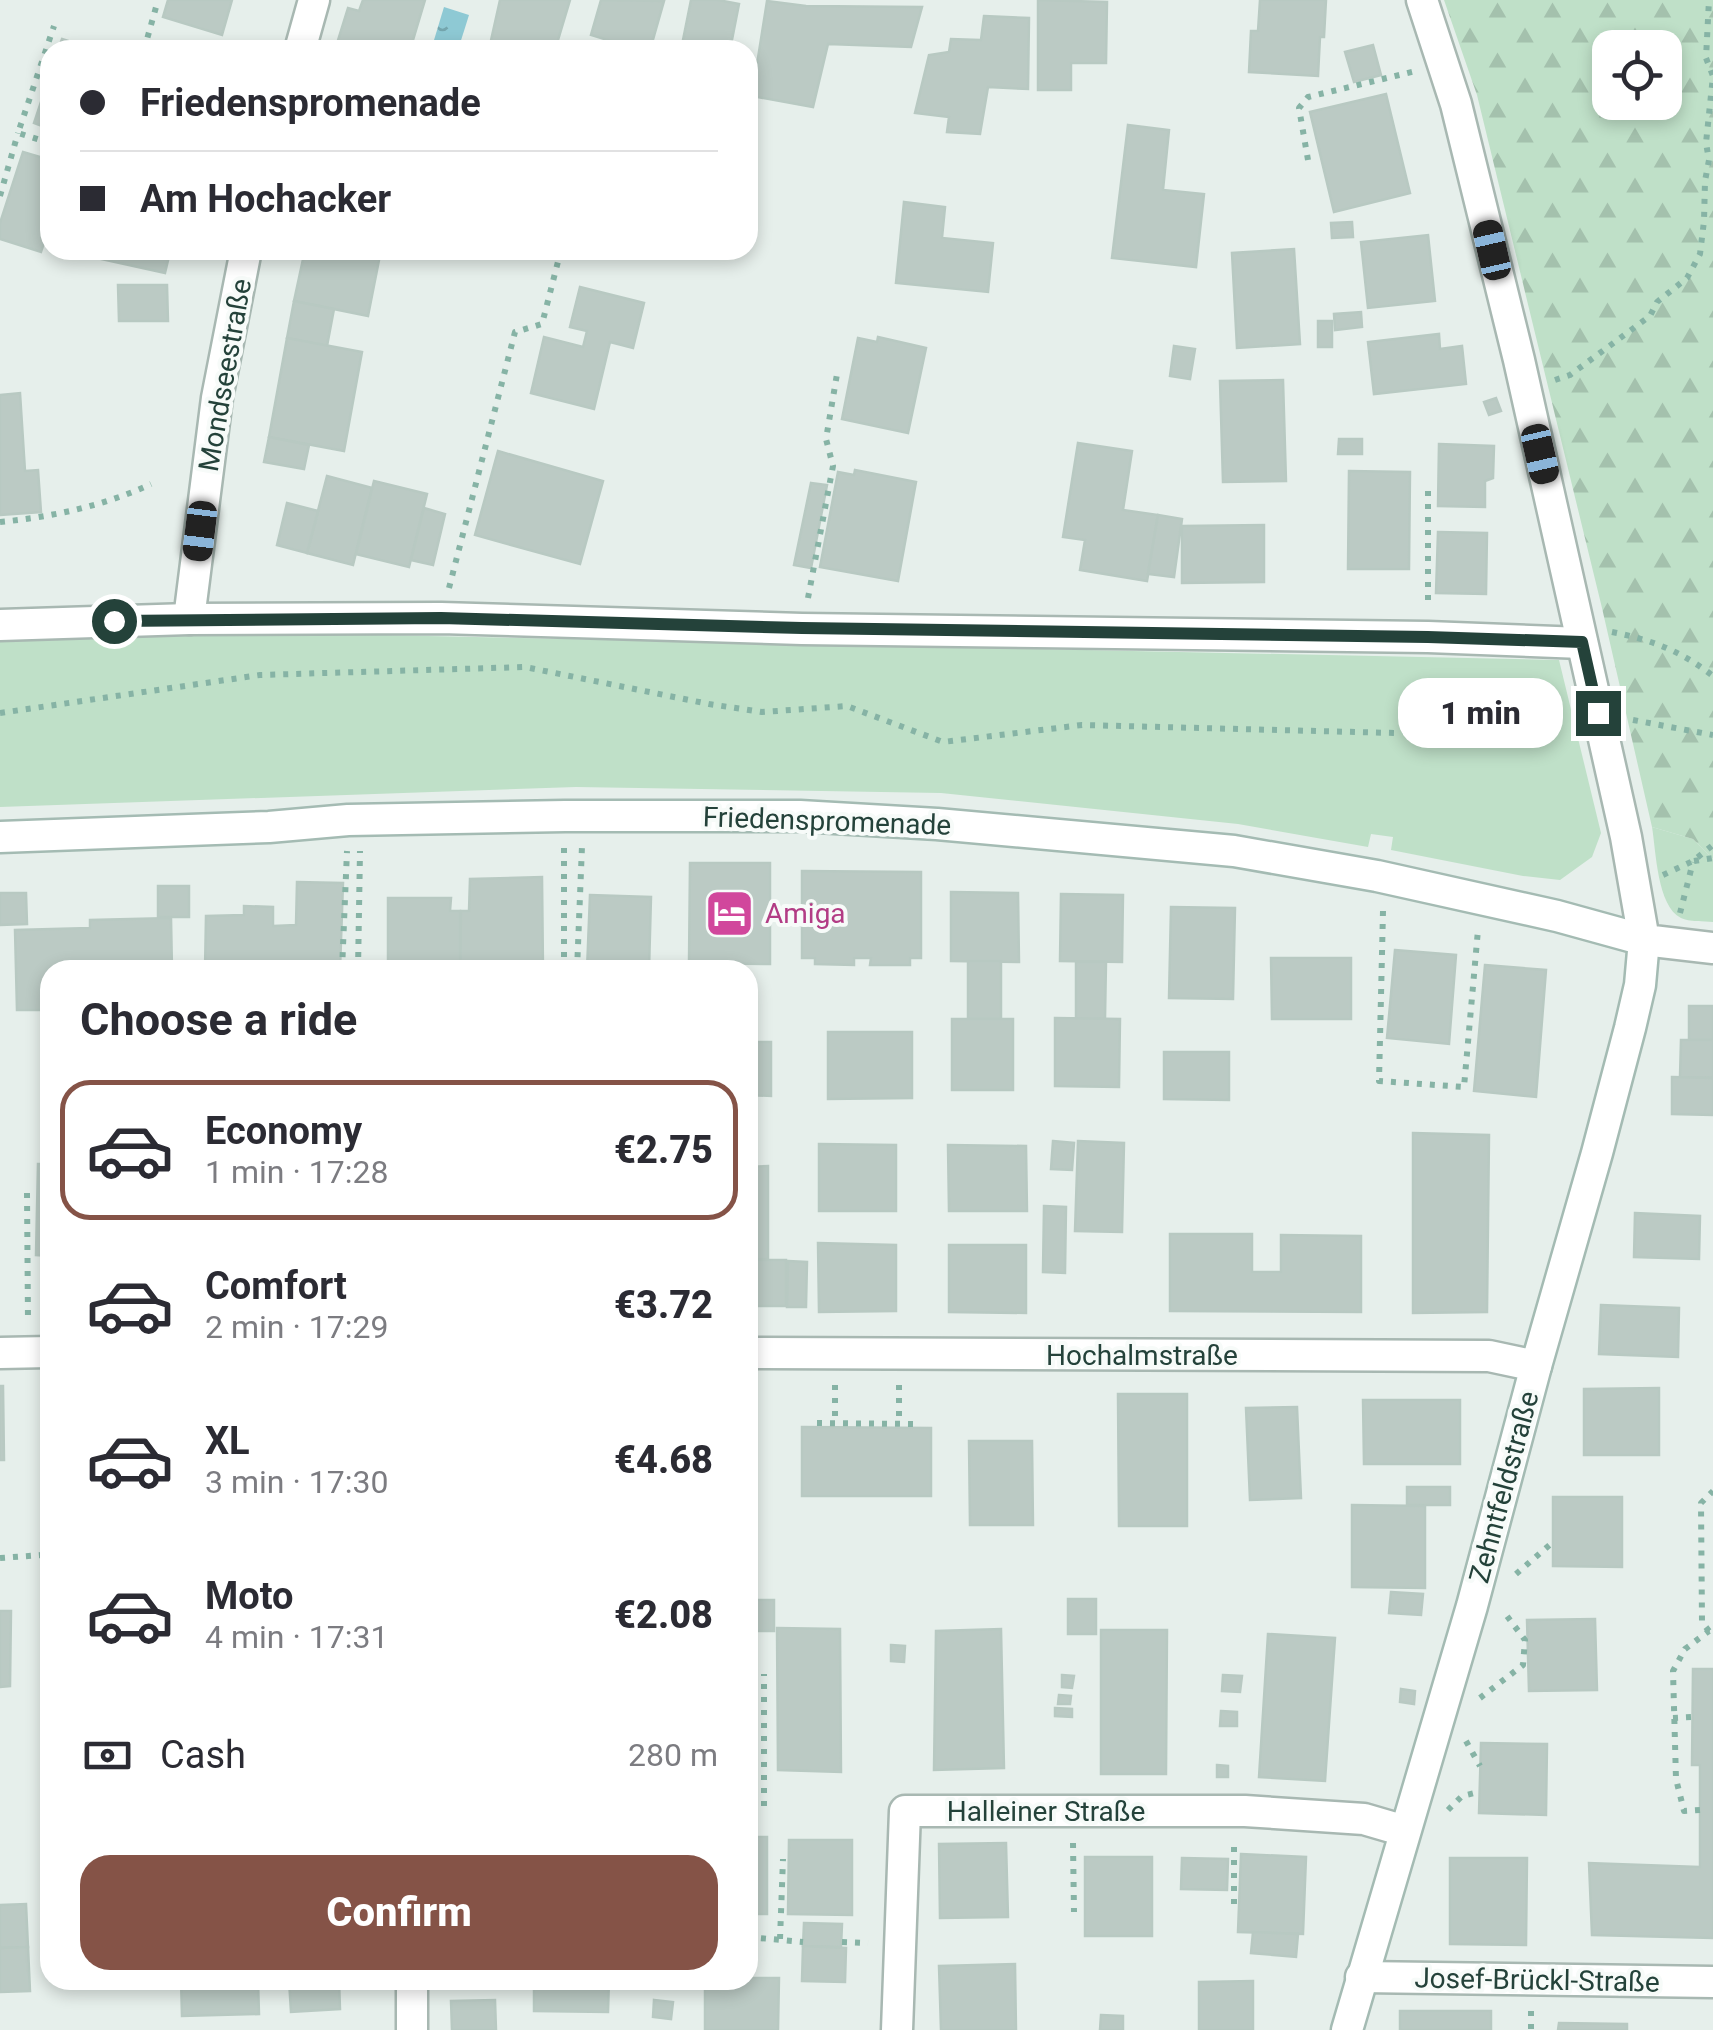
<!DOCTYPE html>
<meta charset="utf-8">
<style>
:root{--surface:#fff;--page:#f2f2f3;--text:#2b2b33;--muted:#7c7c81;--line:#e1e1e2;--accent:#855347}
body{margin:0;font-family:Roboto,sans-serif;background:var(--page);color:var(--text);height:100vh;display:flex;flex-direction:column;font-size:38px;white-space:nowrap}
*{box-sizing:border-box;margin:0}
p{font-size:32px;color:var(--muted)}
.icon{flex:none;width:55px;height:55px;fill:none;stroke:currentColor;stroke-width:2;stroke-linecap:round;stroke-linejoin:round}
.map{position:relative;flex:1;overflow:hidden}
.drawer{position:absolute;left:40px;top:960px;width:718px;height:1030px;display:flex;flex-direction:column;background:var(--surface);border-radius:30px;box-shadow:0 5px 15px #0003}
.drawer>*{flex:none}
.banner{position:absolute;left:40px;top:40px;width:718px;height:220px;border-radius:30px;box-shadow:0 5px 15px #0003;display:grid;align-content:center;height:220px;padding:0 40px;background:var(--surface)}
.tools{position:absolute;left:1592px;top:30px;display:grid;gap:20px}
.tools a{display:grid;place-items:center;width:90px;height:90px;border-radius:20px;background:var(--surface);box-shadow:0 5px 15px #0003;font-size:50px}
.end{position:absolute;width:45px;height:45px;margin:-22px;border:12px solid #24423a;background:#fff;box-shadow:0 0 0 5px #fff}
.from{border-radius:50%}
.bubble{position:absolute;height:70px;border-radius:30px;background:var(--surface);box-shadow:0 5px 15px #0003;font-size:32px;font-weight:800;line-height:70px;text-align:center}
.car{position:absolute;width:30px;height:60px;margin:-30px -15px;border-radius:12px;box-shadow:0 0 8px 2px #0007;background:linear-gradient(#222 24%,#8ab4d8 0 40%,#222 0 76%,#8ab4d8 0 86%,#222 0)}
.banner b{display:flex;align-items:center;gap:35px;height:95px;font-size:38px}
.banner b+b{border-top:2px solid var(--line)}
.banner i{width:25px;height:25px;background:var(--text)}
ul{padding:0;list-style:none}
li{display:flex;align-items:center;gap:30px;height:140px;margin:0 20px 15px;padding:0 20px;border:5px solid transparent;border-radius:30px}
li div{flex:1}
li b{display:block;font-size:38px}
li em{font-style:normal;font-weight:800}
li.on{border-color:var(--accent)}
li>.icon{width:90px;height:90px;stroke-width:1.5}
h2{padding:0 40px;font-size:45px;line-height:120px}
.pay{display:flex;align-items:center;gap:25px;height:110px;padding:0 40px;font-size:38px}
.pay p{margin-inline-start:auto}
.primary-button{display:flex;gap:20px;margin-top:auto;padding:20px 40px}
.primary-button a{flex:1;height:115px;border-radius:30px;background:var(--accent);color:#fff;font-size:40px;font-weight:800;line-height:115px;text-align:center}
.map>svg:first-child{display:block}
.green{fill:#bfe0c8}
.forest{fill:url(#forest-firs);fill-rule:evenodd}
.water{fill:url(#water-ripples)}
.building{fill:#bbcac4;stroke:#b8c9c2;stroke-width:2.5}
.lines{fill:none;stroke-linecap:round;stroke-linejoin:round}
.street-casing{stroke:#a8b8b2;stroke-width:35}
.secondary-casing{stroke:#a4bbb3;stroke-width:35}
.path{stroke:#86b3a5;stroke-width:6;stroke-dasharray:5 8;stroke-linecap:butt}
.street{stroke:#fff;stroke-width:30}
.secondary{stroke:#fff;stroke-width:30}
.route{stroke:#24423a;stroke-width:12}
.labels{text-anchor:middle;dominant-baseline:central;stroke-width:8;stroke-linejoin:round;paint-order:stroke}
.street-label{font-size:28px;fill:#24423a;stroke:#f7fbf9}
.hotel-label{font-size:28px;fill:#b23c85;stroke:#f7fbf9;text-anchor:start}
</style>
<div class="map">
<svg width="1713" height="2030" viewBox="0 0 1713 2030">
<defs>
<pattern id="forest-firs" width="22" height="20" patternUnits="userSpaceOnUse" patternTransform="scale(2.5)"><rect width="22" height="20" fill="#bfe0c8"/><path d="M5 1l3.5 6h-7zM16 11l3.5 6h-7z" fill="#a4c1ad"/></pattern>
<pattern id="water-ripples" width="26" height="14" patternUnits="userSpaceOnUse" patternTransform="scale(2.5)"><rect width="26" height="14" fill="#8ec9d4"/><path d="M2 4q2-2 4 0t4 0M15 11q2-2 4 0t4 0" fill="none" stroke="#74a5ad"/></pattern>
</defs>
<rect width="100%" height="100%" fill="#e6efeb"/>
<g class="green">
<path d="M193 631 1559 660 1601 833 1592 857 1560 880 1523 876 1391 850 1393 837 1371 834 1368 847 1238 824 941 793 576 787 0 807V637Z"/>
<path d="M1652 827 1693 839 1713 859V922C1704 921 1689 922 1681 918 1657 906 1656 851 1652 827Z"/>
</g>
<path class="forest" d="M1444 0H1713V859L1693 839 1652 827 1602 608 1477 95ZM1610 48H1665V102H1610Z"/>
<path class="water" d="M444 7 469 15 458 50H431Z"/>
<g class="building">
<path d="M168 0H232L222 35 163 17Z"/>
<path d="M363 0H425L410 50H335L348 8 359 11Z"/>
<path d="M500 0H570L555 50H506L490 45Z"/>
<path d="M601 0 664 1 650 50H640L591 35Z"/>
<path d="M691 0H718L739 4 730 50H681Z"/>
<path d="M1038 0 1107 2 1106 63H1071V90H1038Z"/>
<path d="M1260 0H1326L1324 37H1320L1318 76 1249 72 1251 31H1258Z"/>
<path d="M767 1 806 6 922 7 911 47 828 44 813 107 752 96Z"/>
<path d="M984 16 1029 18 1028 89 988 87 980 134 947 132 949 117 915 113 929 55 949 52 951 39 981 40Z"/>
<path d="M62 39 96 50H58Z"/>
<path d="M1373 45 1381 75 1354 82 1345 52Z"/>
<path d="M50 75V129L34 123Z"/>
<path d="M1386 94 1410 193 1334 212 1310 112Z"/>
<path d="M1128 125 1169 130 1163 190 1204 194 1196 267 1112 258Z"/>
<path d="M23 152 50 160V225L41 252 0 239V223Z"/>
<path d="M904 202 945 207 942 238 993 243 988 292 896 283Z"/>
<path d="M1352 222 1353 237 1332 238 1331 223Z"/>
<path d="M1428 235 1435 301 1368 308 1361 242Z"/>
<path d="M1294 249 1300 344 1237 348 1232 253Z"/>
<path d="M99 250H162L170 252 165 273 97 258Z"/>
<path d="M305 250H381L368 316 294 301Z"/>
<path d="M118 285H167L168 321H119Z"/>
<path d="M580 287 644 303 633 348 610 342 594 409 531 393 544 337 583 347 587 331 570 327Z"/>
<path d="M294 301 334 309 327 346 287 338Z"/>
<path d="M1361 312 1362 327 1335 330 1334 314Z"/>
<rect x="1318" y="321" width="14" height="26"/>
<path d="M1439 334 1440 349 1462 346 1466 384 1374 394 1368 342Z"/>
<path d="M878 337 926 348 908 433 842 419 858 338 877 342Z"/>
<path d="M287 338 362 352 344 451 269 437Z"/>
<path d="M1174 346 1195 349 1190 379 1170 376Z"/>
<path d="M1283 380 1286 481 1223 482 1220 381Z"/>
<path d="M20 393 25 471 38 470 41 512 0 515V395Z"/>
<path d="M1496 398 1501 411 1489 415 1484 402Z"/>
<path d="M269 437 309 445 304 469 264 462Z"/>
<path d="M1339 439H1362V454H1338Z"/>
<path d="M1078 443 1132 451 1123 510 1158 515 1147 581 1080 570 1085 540 1063 537Z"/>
<path d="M1439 444 1494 446 1493 478 1485 481V507L1438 506Z"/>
<path d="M498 451 603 481 580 564 475 535Z"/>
<path d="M855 470 916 482 898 581 820 567 838 472 854 475Z"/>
<path d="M1349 471 1410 472 1409 569H1348Z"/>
<path d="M327 476 372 488 353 565 307 553Z"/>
<path d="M374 481 427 494 409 567 356 554Z"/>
<path d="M811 483 827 485 811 568 794 565Z"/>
<path d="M287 503 318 511 307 553 277 545Z"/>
<path d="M424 508 445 514 433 565 411 560Z"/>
<path d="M1158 515 1182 519 1174 577 1148 574Z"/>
<path d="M1264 525V582L1182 583V526Z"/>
<path d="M1438 532 1487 533 1486 594 1436 593Z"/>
<path d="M690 863H770V964L689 963Z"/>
<path d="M802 871 921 872V958H910V965H870L871 958H854V965L815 964V958H802Z"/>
<path d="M542 877 543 970H460L461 911H469L470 879Z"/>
<path d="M297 882 343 883 340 970H205L206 916 244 915V906L273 907V926L296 925Z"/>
<rect x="158" y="886" width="31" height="31"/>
<path d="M951 892 1018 893 1019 962 951 961Z"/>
<path d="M0 893H26L27 924 0 925Z"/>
<path d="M1061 894 1123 895 1122 962 1060 961Z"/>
<path d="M590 895 651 897 649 970H587Z"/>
<path d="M388 898H451L450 911H460V970H388Z"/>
<path d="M1171 907 1235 908 1233 999 1169 998Z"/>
<path d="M171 918 172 970H50V1010H17L15 930 90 928V920Z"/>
<path d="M1395 950 1456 955 1449 1044 1387 1038Z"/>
<path d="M1271 958H1351V1019H1272Z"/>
<rect x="968" y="961" width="33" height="58"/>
<path d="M1076 962H1106L1105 1019H1076Z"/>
<path d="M1485 965 1546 970 1536 1097 1474 1091Z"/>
<rect x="1689" y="1006" width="24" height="34"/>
<path d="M1055 1018 1120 1019 1119 1087 1055 1086Z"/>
<rect x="952" y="1019" width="61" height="71"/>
<path d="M828 1032H912V1098L828 1099Z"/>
<path d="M1681 1040H1713V1078L1680 1077Z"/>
<path d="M748 1042H771V1096L748 1095Z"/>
<path d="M1164 1052H1229V1100L1164 1099Z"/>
<path d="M1672 1077 1713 1078V1115L1672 1114Z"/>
<path d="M1413 1133 1489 1135 1487 1312 1413 1313Z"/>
<path d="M1053 1141 1074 1143 1072 1170 1051 1169Z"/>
<path d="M1078 1141 1124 1143 1122 1232 1075 1231Z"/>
<path d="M819 1144 896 1145V1211H819Z"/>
<path d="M948 1145 1026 1146 1027 1211H949Z"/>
<path d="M38 1164H50V1256L36 1255Z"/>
<path d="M768 1166V1259H748V1167Z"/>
<path d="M1044 1206 1066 1207 1065 1273 1043 1272Z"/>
<path d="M1635 1213 1700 1216 1699 1259 1634 1257Z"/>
<path d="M1170 1234H1252V1272H1281V1235L1361 1236V1312L1170 1311Z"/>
<path d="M818 1243 896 1245V1311L819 1312Z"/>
<path d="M949 1245H1026V1313L949 1312Z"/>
<rect x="749" y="1260" width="37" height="46"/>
<path d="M788 1261 807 1262 806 1307H787Z"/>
<path d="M1601 1305 1679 1308 1678 1357 1599 1354Z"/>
<path d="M0 1386H3L4 1460H0Z"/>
<path d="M1659 1388V1455H1584V1389Z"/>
<path d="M1118 1394H1187V1526H1119Z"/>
<path d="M1363 1400H1460V1464H1364Z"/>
<path d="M1297 1407 1301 1498 1250 1500 1246 1408Z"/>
<path d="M748 1427H754L756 1497H748Z"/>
<path d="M802 1427 931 1428V1496H802Z"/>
<path d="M969 1441H1032L1033 1525H970Z"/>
<rect x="1407" y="1487" width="43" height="18"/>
<path d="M1553 1497H1622V1567L1553 1566Z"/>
<path d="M1352 1505 1425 1506V1588L1352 1587Z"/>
<path d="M1391 1592 1423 1594 1421 1615 1389 1613Z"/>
<rect x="1068" y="1599" width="28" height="35"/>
<path d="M756 1600H774V1631H755Z"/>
<path d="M0 1611H11L10 1686 0 1687Z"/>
<path d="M1595 1619 1597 1690 1529 1691 1527 1620Z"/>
<path d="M777 1628 840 1629 841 1772 778 1770Z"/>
<path d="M1001 1629 1004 1768 934 1770 936 1631Z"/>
<path d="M1101 1630H1167L1166 1774H1101Z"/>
<path d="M1268 1634 1335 1638 1325 1781 1259 1777Z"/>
<path d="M891 1645 905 1646 904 1662 891 1661Z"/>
<path d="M1693 1669H1713V1938L1592 1935 1589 1863 1700 1867V1765H1692Z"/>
<path d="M1062 1675 1074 1676 1072 1688 1062 1687Z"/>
<path d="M1223 1675 1242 1676 1240 1692 1222 1691Z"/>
<path d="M1401 1689 1415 1691 1414 1704 1400 1702Z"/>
<path d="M1059 1695 1071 1696 1070 1704H1058Z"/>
<path d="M1055 1708 1072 1709V1717L1055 1716Z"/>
<path d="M1221 1711 1237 1712V1726H1220Z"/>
<path d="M1481 1743 1547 1744 1546 1815 1479 1813Z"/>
<path d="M1217 1765 1228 1766V1777H1217Z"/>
<rect x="748" y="1837" width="19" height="77"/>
<path d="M789 1840H852V1915L788 1914Z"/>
<path d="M1006 1843 1008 1917 940 1918 939 1844Z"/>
<path d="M1241 1854 1306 1857 1303 1934 1238 1932Z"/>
<rect x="1085" y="1857" width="67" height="79"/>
<path d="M1182 1858 1228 1859 1227 1890 1181 1889Z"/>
<path d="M1450 1858H1527L1526 1945 1450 1944Z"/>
<path d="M26 1904 28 1947 0 1948V1905Z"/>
<path d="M804 1923 842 1924 841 1947 803 1946Z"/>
<path d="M1253 1932 1298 1934 1296 1957 1251 1953Z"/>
<path d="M803 1946 846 1948 845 1982 802 1981Z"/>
<path d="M28 1947 30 1991 0 1992V1948Z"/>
<path d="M1015 1964 1016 2030H941L939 1966Z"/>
<path d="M748 1978H779L778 2030H705V1980H748Z"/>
<path d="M181 1980H258L259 2014 182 2016Z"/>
<path d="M289 1980H339L340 2009 291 2012Z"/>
<path d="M534 1980H609L608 2012 534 2011Z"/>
<path d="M1253 1981V2030H1199V1982Z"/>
<path d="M495 2000 496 2030H452L451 2001Z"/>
<path d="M654 2000 673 2002 671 2019 653 2017Z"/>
<rect x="1400" y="2011" width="91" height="19"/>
<path d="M1101 2015 1123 2016V2030H1100Z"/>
<path d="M1559 2023 1627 2024V2030H1558Z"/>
</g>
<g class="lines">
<defs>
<g id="street">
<path d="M1422 0 1456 104 1519 360 1626 837 1644 940 1713 948"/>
<path d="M300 50 314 0"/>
<path d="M189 619 217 398 246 250"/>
<path d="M0 625 189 619 441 618 802 629 1428 637 1582 643"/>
<path d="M0 1353 50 1352"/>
<path d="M748 1353 1489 1356 1536 1366"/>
<path d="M1361 1977 1713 1982"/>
<path d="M412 1980V2030"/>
<path d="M897 2030 905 1811H1245L1364 1819 1405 1831"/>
</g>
<path id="secondary" d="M0 837 269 827 348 820 565 816H800L937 824 1234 851 1377 876 1557 916 1644 940 1640 985 1630 1028 1597 1153 1536 1366 1472 1606 1347 2030"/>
</defs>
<use href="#street" class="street-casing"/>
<use href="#secondary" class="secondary-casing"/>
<g class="path">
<path d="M144 50 158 0"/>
<path d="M50 143 18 133 54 26"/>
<path d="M1308 160 1299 108 1308 97 1416 71"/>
<path d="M0 196 18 133"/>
<path d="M1555 380 1570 375 1650 316 1657 302 1687 278 1700 254 1704 221 1705 181 1709 160 1706 143 1713 76 1706 58 1709 0"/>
<path d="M1428 491V604"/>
<path d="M0 522C51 517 104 506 151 484"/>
<path d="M449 588 515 332 542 324 561 250"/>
<path d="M808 598 833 466 826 439 837 374"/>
<path d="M1612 632C1652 640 1681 651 1713 676"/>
<path d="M0 713 260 675 525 667 709 704 762 712 847 706 943 742 1082 725 1394 733 1483 713H1567"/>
<path d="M1633 720 1713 735"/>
<path d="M1694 861 1713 858"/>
<path d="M1663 875 1693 861 1713 845"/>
<path d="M1383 911 1379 1081 1464 1087 1478 930"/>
<path d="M1680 913 1693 862"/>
<path d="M342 970 347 851"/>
<path d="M358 970 360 851"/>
<path d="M564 970V846"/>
<path d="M577 970 582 846"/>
<path d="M27 1193 28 1321"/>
<path d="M835 1385V1424"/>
<path d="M899 1385V1424"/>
<path d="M817 1423 913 1424"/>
<path d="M0 1558 42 1555"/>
<path d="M1516 1574 1553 1542"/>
<path d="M1709 1631 1702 1622 1701 1503 1713 1491"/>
<path d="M1480 1698 1523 1665 1525 1640 1504 1612"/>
<path d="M1673 1718 1693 1717"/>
<path d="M1466 1741 1480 1766"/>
<path d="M764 1806V1674"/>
<path d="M1448 1810 1462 1796 1479 1792"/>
<path d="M1700 1810 1684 1811 1676 1779 1673 1671 1685 1649 1709 1631H1713"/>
<path d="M1073 1843 1074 1912"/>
<path d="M1234 1904V1840"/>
<path d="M748 1937 803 1942"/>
<path d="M780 1939 783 1859"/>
<path d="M842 1942 868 1943"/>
<path d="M1531 2011V2030"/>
</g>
<use href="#street" class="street"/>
<use href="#secondary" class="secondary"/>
</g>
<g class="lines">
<path class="route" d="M114 621 441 618 802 628 1428 637 1582 642 1598 713"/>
</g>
<defs>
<symbol id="hotel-square" viewBox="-11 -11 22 22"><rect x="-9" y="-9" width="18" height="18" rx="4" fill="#d1479c" stroke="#f7fbf9"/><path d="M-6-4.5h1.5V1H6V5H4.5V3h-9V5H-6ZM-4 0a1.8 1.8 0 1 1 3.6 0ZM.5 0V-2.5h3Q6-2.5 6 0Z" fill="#fff"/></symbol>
</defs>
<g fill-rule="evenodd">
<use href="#hotel-square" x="702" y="886" width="55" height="55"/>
</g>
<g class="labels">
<g class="street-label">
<text transform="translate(225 375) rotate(-80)">Mondseestraße</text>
<text transform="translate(827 821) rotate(2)">Friedenspromenade</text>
<text x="1142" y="1355">Hochalmstraße</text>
<text transform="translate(1504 1487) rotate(-75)">Zehntfeldstraße</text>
<text x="1046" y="1811">Halleiner Straße</text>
<text transform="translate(1537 1980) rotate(1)">Josef-Brückl-Straße</text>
</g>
<g class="hotel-label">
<text x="765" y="913">Amiga</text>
</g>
</g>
</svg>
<div class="tools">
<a><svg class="icon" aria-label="locate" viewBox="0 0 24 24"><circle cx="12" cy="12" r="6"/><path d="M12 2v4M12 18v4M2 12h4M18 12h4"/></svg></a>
</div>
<i class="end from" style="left:114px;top:621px"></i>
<i class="end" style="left:1598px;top:713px"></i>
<div class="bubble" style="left:1398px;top:678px;width:165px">1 min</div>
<i class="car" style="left:1492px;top:250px;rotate:347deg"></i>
<i class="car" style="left:1540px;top:454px;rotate:167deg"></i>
<i class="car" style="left:200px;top:531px;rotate:187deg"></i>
<div class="banner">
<b><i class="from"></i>Friedenspromenade</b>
<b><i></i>Am Hochacker</b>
</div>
<section class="drawer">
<h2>Choose a ride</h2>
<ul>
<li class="on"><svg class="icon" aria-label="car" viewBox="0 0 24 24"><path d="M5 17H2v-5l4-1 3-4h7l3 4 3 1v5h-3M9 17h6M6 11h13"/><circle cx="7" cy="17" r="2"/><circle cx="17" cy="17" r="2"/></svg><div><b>Economy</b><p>1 min · 17:28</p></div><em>€2.75</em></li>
<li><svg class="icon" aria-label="car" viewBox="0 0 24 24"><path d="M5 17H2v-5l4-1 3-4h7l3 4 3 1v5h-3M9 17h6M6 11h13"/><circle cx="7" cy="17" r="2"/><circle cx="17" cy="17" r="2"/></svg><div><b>Comfort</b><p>2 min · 17:29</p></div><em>€3.72</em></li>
<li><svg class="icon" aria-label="car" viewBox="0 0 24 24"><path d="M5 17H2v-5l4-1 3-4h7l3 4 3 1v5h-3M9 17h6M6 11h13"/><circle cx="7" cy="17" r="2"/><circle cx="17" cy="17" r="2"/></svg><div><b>XL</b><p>3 min · 17:30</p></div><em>€4.68</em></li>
<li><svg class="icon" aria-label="car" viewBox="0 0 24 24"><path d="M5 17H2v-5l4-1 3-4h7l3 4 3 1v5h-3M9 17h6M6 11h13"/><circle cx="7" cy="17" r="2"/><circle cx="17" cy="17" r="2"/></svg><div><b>Moto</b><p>4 min · 17:31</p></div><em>€2.08</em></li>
</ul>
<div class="pay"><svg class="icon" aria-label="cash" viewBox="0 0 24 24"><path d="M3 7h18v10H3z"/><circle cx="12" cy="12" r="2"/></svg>Cash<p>280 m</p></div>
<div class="primary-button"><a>Confirm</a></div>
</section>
</div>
